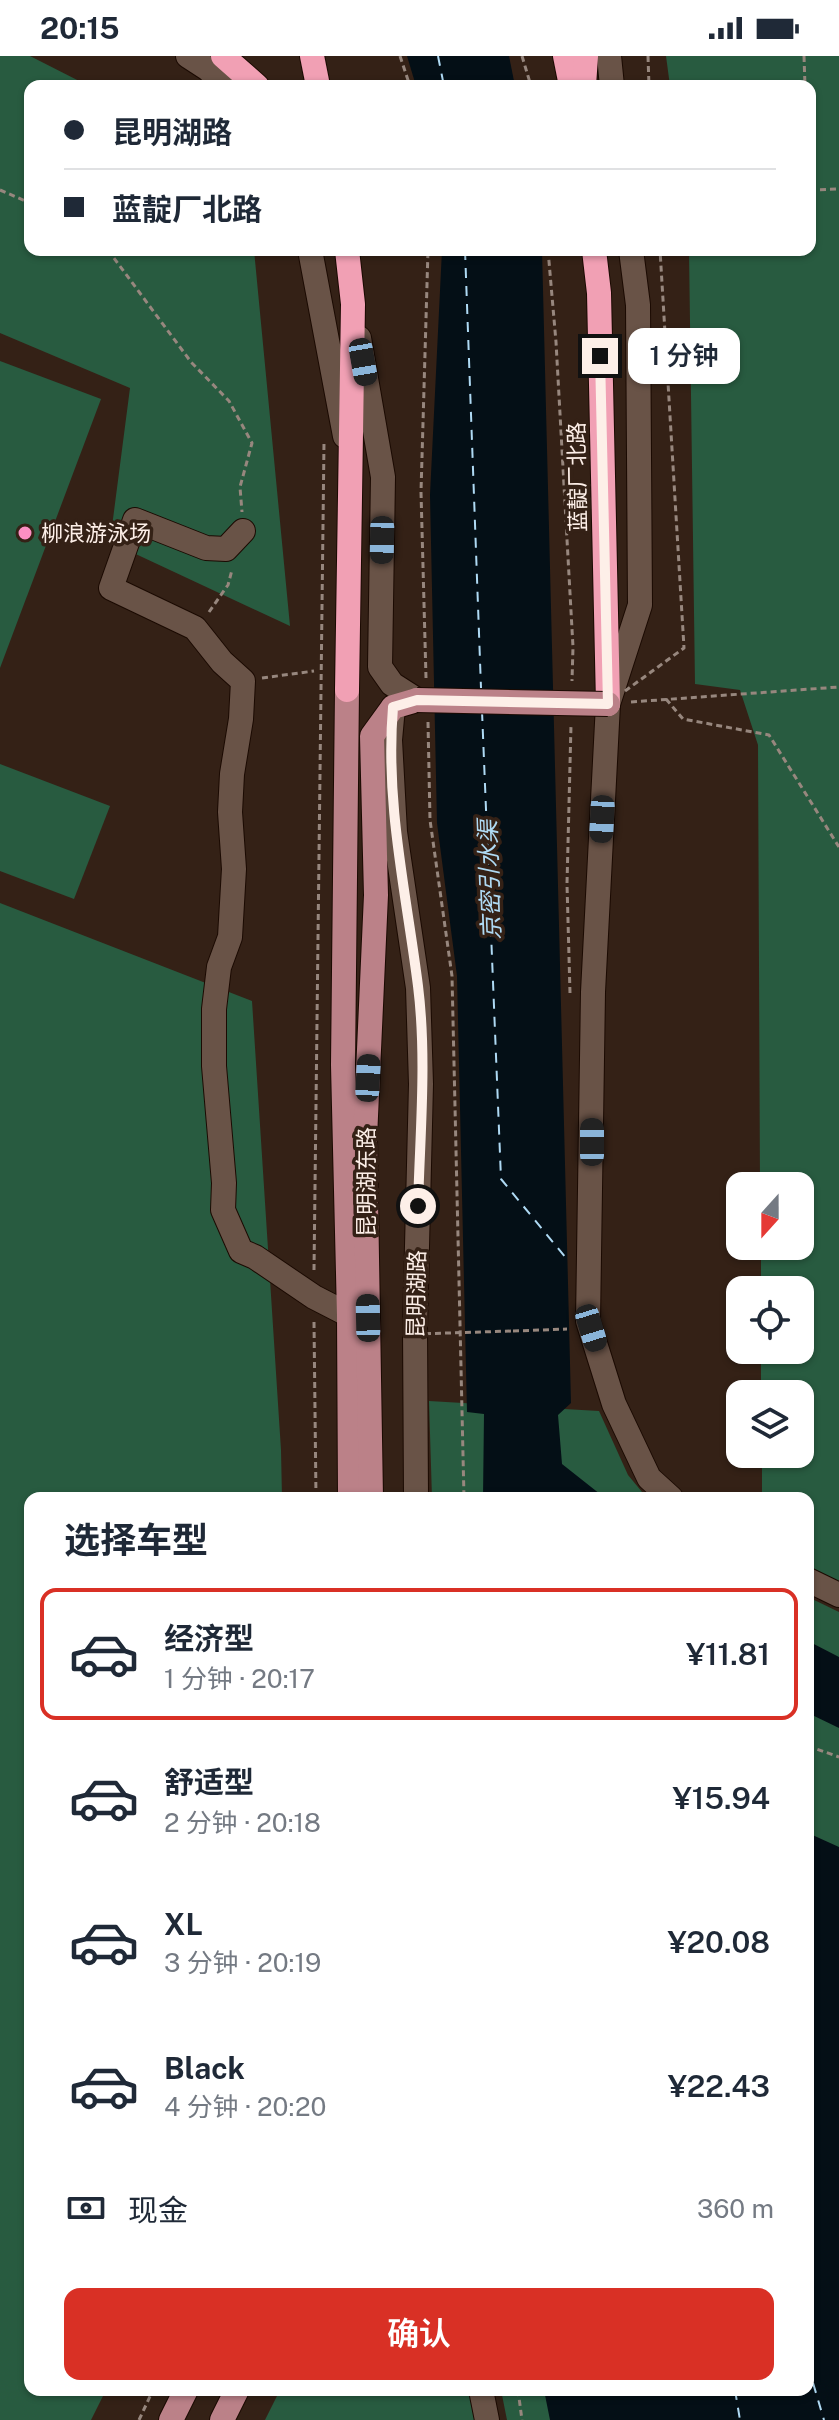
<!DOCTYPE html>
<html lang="zh">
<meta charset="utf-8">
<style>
:root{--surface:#fff;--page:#f6f6f7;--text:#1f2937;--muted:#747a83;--line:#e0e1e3;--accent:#d93025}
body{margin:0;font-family:"Public Sans","Noto Sans SC",sans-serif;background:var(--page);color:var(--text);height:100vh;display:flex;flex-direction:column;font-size:30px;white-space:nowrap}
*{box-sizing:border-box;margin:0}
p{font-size:26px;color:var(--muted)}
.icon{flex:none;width:44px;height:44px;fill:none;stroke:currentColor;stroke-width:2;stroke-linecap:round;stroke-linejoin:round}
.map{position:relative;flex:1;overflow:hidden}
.side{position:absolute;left:24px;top:1436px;width:790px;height:904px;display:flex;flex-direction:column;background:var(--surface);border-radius:16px;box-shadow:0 2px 6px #0004}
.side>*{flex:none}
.banner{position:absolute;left:24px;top:24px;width:792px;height:176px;border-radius:16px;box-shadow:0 2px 6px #0004;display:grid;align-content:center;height:176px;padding:0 40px;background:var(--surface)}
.needle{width:52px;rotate:201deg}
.buttons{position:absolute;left:726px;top:1116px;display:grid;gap:16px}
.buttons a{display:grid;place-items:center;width:88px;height:88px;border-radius:16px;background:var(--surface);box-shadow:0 2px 6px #0004;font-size:40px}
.end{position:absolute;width:36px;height:36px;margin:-18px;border:10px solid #fdefe8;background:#111;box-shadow:0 0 0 4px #111}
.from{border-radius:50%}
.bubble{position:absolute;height:56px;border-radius:16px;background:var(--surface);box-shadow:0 2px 6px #0004;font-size:26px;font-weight:600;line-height:56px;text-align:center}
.car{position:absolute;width:24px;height:48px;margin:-24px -12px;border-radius:10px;box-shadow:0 0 6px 2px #0007;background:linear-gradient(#222 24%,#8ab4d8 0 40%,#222 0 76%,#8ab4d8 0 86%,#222 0)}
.banner b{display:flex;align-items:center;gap:28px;height:76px;font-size:30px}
.banner b+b{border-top:2px solid var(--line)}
.banner i{width:20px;height:20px;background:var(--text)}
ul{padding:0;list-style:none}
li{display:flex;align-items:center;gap:24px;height:132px;margin:0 16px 12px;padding:0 24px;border:4px solid transparent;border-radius:16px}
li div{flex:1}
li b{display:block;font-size:30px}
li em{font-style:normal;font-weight:600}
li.on{border-color:var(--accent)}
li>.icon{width:72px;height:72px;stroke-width:1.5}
h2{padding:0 40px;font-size:36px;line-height:96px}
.pay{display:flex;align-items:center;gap:20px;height:88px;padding:0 40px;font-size:30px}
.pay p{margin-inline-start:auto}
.primary-button{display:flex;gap:16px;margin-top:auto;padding:16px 40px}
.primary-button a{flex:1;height:92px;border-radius:16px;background:var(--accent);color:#fff;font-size:32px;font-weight:600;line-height:92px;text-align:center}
.status{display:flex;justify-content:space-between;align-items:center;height:56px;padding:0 40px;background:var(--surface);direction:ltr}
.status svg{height:22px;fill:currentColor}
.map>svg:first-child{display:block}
.green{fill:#285b40}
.water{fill:#040f16}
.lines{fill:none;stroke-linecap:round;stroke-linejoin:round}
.ferry{stroke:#afdaf4;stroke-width:2;stroke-dasharray:10 8;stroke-linecap:butt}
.minor-casing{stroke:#1b0a02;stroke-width:26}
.major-casing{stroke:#1b0a02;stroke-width:26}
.highway-casing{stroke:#1b0a02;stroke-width:26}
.path{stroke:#97877e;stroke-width:3;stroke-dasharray:6 4;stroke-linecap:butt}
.minor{stroke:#695347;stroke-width:24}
.major{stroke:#bb8188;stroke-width:24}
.highway{stroke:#f1a0b4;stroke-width:24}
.major-bridge-casing{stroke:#1b0a02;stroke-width:26;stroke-linecap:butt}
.path-bridge{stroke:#97877e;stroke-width:3;stroke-dasharray:6 4;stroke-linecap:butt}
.major-bridge{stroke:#bb8188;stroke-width:24}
.route{stroke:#fdefe8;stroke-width:10}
.poi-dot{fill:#fc8fc3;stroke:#342116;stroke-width:3}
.labels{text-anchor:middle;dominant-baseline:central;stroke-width:7;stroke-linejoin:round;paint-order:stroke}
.street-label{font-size:22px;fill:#fdefe8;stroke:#342116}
.poi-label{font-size:22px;fill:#fdefe8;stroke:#342116;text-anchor:start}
.water-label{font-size:24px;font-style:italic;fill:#afdaf4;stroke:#342116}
</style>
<div class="status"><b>20:15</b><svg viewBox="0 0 49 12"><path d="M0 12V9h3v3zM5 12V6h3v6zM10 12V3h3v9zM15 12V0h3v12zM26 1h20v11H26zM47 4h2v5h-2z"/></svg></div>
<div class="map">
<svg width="839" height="2364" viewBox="0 0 839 2364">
<rect width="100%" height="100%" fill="#342116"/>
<g class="green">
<path d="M0 0H30L89 30H30V194H254L290 570 110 486 130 332 0 277Z"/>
<path d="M666 0H839V1532L808 1517V1442H762V1398H800V1338H761V1294H800V1234H761V1190H800V1130H760L758 689 740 634 695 628 689 194H810V30H670Z"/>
<path d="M0 305 101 343 0 612Z"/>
<path d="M0 708 110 750 74 843 0 815Z"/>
<path d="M0 847 252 945 281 1394 282 1442H30V2334H106L91 2364H0Z"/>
<path d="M429 1345 599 1355 628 1419 647 1442H432Z"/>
<path d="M808 1541 839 1556V2364H507L501 2334H808Z"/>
<path d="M280 2334H481L487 2364H265Z"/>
</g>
<g class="water">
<path d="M407 0H509L515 30H416Z"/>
<path d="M442 194H542L571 1347 558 1359 562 1408 605 1442H483L484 1358 467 1356 457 920 437 767 430 439Z"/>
<path d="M808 1585 839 1601V1672L808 1657Z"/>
<path d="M808 1777 839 1791V2364H550L544 2334H808Z"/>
</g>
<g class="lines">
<g class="ferry">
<path d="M438 0 444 30"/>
<path d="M465 194 481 632"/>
<path d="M482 655 501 1123 566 1202"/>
<path d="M808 2310 824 2364"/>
<path d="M735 2334 740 2364"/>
</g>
<defs>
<g id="minor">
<path d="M188 0 208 13 226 30"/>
<path d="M609 0 612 30"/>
<path d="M310 194 345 380"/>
<path d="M631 194 638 249 640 549 608 648 593 936 588 1265 614 1348 649 1422 671 1442"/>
<path d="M359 282 383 421 380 611 392 628 417 644"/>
<path d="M243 475 226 493 206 492 135 464 111 532 195 572 222 606 243 625 241 663 232 718 230 756 234 813 230 881 219 911 214 953V1010L224 1127 223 1154 241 1195 255 1201 314 1241 349 1259"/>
<path d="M393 651 390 684 395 776 418 932 421 1028 415 1271 416 1442"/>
<path d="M808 1524 839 1539"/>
<path d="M481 2334 487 2364"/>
</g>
<g id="major">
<path d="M347 634 343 1009 349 1259 350 1442"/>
<path d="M371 1442 365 1082 376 839 372 680 393 651 417 644"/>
<path d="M171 2364 186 2334"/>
<path d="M222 2364 237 2334"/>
</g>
<g id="highway">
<path d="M223 0 257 30"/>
<path d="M312 0 318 30"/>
<path d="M565 0 571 30"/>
<path d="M584 30 586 0"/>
<path d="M594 194 599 237 608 648"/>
<path d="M347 634 353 248 347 194"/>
</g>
</defs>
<use href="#minor" class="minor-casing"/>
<use href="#major" class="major-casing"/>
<use href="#highway" class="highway-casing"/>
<g class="path">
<path d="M400 0 410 30"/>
<path d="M522 0 531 30"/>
<path d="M648 0 649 30"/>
<path d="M804 0 805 30"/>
<path d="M0 134 30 147"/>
<path d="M810 134 839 133"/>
<path d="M108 194 191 306 229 345 252 387 240 431 242 456"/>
<path d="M548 194 556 286 573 591 572 625"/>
<path d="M209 556 228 529 232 514"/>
<path d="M262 622 314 615"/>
<path d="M426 622 421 436 428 194"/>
<path d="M666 643 683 663 769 679 839 791"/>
<path d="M631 646 839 631"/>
<path d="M428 666 430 764 452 920 464 1442"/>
<path d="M570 937 567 828 571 669"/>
<path d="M314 1214 324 386"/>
<path d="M314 1266 316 1442"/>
<path d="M513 1275 567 1273"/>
<path d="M808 1690 839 1701"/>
<path d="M518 2334 522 2364"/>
<path d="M139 2364 153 2334"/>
</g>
<use href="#minor" class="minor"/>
<use href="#major" class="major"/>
<use href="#highway" class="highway"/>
<defs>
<path id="major-bridge" d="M417 644 608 648"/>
</defs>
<use href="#major-bridge" class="major-bridge-casing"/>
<g class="path-bridge">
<path d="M625 635 684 592 660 194"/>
<path d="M415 1278 513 1275"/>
</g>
<use href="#major-bridge" class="major-bridge"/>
</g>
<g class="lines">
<path class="route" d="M418 1150C420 1077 427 1002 418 930 406 835 385 748 393 651L417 644 608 648 600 300"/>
</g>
<circle class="poi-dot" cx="25" cy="477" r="8"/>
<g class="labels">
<g class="street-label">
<text transform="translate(577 421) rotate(-91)">蓝靛厂北路</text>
<text transform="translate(366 1126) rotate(-90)">昆明湖东路</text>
<text transform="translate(416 1238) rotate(-89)">昆明湖路</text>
</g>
<g class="poi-label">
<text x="41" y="477">柳浪游泳场</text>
</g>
<g class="water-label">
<text transform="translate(489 824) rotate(-92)">京密引水渠</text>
</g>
</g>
</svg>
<div class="buttons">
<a><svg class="needle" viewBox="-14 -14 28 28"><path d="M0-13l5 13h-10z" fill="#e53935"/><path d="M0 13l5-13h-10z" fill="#747a83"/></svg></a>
<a><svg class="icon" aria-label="locate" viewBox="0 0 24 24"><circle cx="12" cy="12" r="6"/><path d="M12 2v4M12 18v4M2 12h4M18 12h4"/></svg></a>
<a><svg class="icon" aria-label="layers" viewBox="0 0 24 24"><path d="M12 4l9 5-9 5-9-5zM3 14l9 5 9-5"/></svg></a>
</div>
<i class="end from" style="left:418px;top:1150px"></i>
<i class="end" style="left:600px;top:300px"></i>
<div class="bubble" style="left:628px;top:272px;width:112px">1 分钟</div>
<i class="car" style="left:363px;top:306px;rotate:170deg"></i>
<i class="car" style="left:382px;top:484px;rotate:181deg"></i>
<i class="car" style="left:602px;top:763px;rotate:183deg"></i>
<i class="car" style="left:368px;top:1022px;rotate:3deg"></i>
<i class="car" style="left:592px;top:1086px;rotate:0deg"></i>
<i class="car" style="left:368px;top:1262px;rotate:359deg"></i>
<i class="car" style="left:591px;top:1272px;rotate:163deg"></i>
<div class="banner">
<b><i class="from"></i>昆明湖路</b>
<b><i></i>蓝靛厂北路</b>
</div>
<section class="side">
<h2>选择车型</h2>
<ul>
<li class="on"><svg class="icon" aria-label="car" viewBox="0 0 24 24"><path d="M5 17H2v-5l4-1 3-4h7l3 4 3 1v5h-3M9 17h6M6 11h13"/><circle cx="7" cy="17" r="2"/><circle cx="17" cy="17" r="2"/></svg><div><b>经济型</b><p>1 分钟 · 20:17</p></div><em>¥11.81</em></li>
<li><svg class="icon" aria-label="car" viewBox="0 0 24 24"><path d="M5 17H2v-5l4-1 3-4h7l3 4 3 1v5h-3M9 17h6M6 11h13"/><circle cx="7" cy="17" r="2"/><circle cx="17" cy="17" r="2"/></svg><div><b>舒适型</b><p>2 分钟 · 20:18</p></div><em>¥15.94</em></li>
<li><svg class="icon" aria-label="car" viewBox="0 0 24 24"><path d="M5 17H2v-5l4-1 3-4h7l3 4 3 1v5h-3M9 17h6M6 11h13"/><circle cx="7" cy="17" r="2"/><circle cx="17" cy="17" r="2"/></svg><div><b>XL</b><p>3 分钟 · 20:19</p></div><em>¥20.08</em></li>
<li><svg class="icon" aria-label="car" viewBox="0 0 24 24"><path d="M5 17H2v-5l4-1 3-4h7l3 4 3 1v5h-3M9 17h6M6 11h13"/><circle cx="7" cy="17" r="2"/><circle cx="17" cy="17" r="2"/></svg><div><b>Black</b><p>4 分钟 · 20:20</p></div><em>¥22.43</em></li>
</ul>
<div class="pay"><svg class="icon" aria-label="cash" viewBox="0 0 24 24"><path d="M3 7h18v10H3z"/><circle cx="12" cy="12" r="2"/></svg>现金<p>360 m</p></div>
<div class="primary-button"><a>确认</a></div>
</section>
</div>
